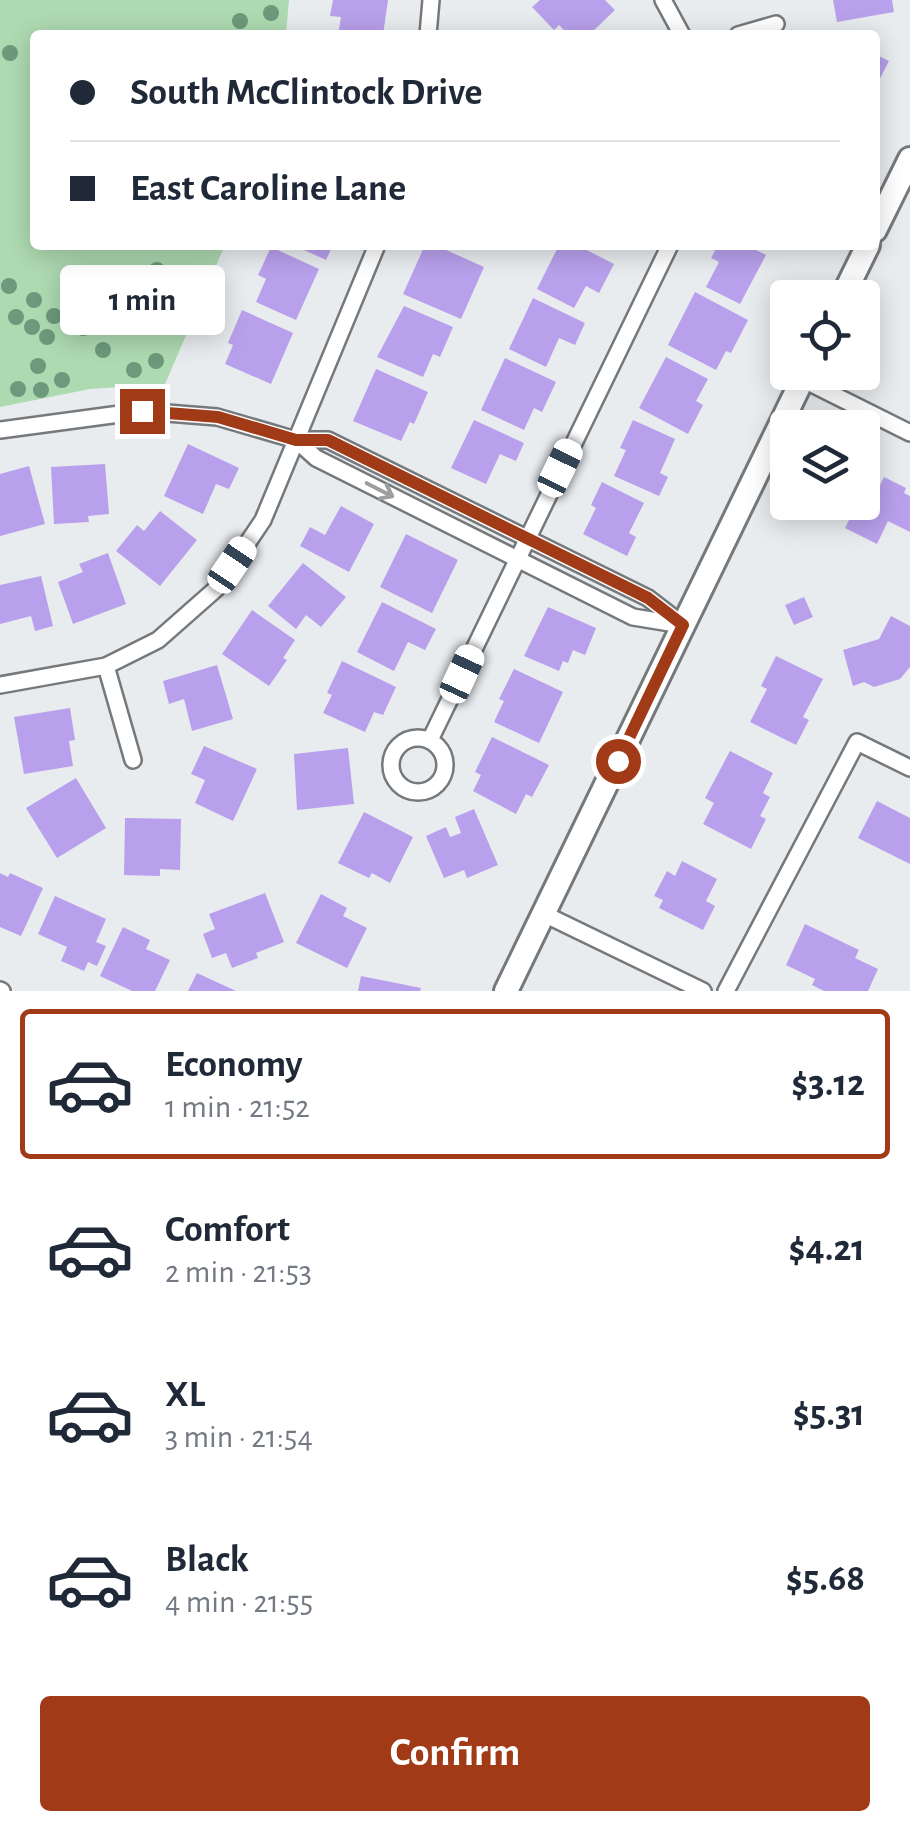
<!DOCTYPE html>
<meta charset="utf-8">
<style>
:root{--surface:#fff;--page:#f6f6f7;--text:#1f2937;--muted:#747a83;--line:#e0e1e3;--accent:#a13a17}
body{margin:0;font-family:"Alegreya Sans",sans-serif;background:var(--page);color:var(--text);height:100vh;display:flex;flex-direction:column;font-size:38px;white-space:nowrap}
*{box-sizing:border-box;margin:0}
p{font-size:32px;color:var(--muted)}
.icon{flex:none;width:55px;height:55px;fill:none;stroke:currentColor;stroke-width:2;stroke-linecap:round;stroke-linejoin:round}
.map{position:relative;height:991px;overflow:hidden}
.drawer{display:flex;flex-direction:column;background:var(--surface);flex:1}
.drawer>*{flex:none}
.guide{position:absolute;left:30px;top:30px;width:850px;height:220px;border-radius:10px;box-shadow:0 5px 25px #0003;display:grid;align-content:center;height:220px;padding:0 40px;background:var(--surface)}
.buttons{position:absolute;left:770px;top:280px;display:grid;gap:20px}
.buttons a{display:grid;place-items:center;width:110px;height:110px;border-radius:10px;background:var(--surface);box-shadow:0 5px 25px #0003;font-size:50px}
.end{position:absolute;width:45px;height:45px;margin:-22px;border:12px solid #a13a17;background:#fff;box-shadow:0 0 0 5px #fff}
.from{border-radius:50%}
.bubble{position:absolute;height:70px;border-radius:10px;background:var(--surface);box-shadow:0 5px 25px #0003;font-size:32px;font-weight:700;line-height:70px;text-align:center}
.car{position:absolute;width:30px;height:60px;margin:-30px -15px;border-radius:12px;box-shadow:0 0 8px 2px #0007;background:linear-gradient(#fff 24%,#345 0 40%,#fff 0 76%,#345 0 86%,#fff 0)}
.guide b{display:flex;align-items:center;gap:35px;height:95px;font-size:38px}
.guide b+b{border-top:2px solid var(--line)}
.guide i{width:25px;height:25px;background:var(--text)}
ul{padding:18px 0 0;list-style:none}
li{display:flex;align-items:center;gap:30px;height:150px;margin:0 20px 15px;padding:0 20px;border:5px solid transparent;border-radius:10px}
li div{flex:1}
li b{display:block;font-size:38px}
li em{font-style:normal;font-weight:700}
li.current{border-color:var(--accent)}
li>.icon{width:90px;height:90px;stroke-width:1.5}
.action{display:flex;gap:20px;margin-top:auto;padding:20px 40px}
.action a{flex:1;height:115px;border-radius:10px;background:var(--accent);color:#fff;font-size:40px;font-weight:700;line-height:115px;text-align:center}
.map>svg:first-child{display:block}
.green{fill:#aedab1}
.building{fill:#b9a0ec}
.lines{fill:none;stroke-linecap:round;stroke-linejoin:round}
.street-casing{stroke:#76797c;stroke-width:20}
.secondary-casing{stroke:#76797c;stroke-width:28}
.street{stroke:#fff;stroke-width:15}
.secondary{stroke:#fff;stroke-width:22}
.tree{fill:#6d997c}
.oneway{stroke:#9d9e9e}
.route{stroke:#a13a17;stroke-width:12}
</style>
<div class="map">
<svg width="910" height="991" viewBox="0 0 910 991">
<rect width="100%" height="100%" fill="#e9ecef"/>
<path class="green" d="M0 0H289L286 35H35V245H225L165 384 90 389 0 407Z"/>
<g class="building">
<path d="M333 0H388L383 35H338L341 17 330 16Z"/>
<path d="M540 0H605L615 10 589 35H569L559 25 554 30 532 7Z"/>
<path d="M833 0H892L894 12 837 22Z"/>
<path d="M875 54 889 61 875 88Z"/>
<path d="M293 245H333L326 260Z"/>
<path d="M425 245H435L484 267 461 319 403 294Z"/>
<path d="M559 245H577L614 264 599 293 586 286 574 308 537 289Z"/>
<path d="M718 245H746L766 255 740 304 706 287 719 262 711 258Z"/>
<path d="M271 247 319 269 296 320 256 302 266 279 258 275Z"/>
<path d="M695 292 748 320 731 353 726 351 716 370 668 345Z"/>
<path d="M533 298 585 323 575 345 559 338 546 367 509 349Z"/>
<path d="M404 306 453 327 440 357 433 354 423 377 377 357Z"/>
<path d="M242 310 293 333 271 384 225 364 233 345 228 343Z"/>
<path d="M666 357 708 379 696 401 703 405 688 434 639 408Z"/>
<path d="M505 358 556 382 542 412 534 408 524 430 481 410Z"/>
<path d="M376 369 428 392 414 424 410 422 401 441 353 421Z"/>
<path d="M474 420 524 443 516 461 500 454 486 484 451 468Z"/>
<path d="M633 420 675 439 660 473 668 477 659 496 614 476 626 450 620 448Z"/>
<path d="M188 444 239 468 229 489 216 484 203 514 164 496Z"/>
<path d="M105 464 109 514 88 516 89 522 54 524 51 467Z"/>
<path d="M29 466 45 524 0 536V474Z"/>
<path d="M862 476 880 485 884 477 906 488 904 493 910 496V532L888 521 877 544 845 528 858 502H862Z"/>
<path d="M602 482 644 503 629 533 636 537 627 556 583 534 596 508 591 505Z"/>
<path d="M341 506 374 524 349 572 300 546 310 527 325 535Z"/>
<path d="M160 511 197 540 160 586 116 551 137 525 144 531Z"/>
<path d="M406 534 458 560 432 613 380 587Z"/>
<path d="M108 553 126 604 73 624 58 582 83 572 79 564Z"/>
<path d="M303 563 346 597 321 627 306 615 296 629 268 606Z"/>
<path d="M41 576 53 626 35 631 31 616 0 624V585Z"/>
<path d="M804 597 813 617 794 625 785 605Z"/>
<path d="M382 602 436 629 425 650 408 642 394 671 357 652Z"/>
<path d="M548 607 596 628 585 655 573 650 568 663 563 661 559 671 524 656Z"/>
<path d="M252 610 295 640 283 658 287 660 269 686 222 654Z"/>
<path d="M891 616 910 626V667L900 679 874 687 864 682 853 686 843 650 879 639Z"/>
<path d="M776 656 823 679 803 717 809 720 796 745 750 722 767 689 761 686Z"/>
<path d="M342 661 396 687 383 715 374 712 365 732 323 713 332 695 327 693Z"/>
<path d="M217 665 233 719 192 731 184 699 169 704 163 681Z"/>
<path d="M514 669 563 692 539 743 494 722 504 701 499 699Z"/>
<path d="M70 708 75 740 69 741 73 766 24 774 14 717Z"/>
<path d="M492 737 549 765 532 797 526 794 516 814 473 791 481 775 475 772Z"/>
<path d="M204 746 257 769 233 821 195 803 205 780 191 774Z"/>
<path d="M348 748 354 804 297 810 294 754Z"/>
<path d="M730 751 773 773 763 793 770 797 760 816 766 819 751 849 703 824 714 803 705 798Z"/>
<path d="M76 778 106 828 57 858 26 808Z"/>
<path d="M877 801 910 818V864L858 838Z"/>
<path d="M474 809 498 865 467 878 464 870 444 878 426 836 446 827 450 837 461 833 455 817Z"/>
<path d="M364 812 413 837 390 883 372 873 369 878 338 863Z"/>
<path d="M125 818 181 819 180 870 160 869V876L124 875Z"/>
<path d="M682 861 717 879 706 901 715 906 703 930 659 908 663 900 654 896 667 871 675 876Z"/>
<path d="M0 873 8 877 10 873 43 888 21 936 0 927Z"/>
<path d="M265 893 284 942 256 953 258 958 232 968 226 953 212 958 203 934 215 929 209 914Z"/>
<path d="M321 894 347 908 343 916 367 928 347 968 296 943Z"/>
<path d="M55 896 106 919 96 942 106 946 97 966 88 962 84 971 61 961 67 947 38 934Z"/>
<path d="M805 924 859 950 855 958 878 969 868 991H824L812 985 815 979 786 965Z"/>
<path d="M123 927 150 940 146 949 170 960 155 991H132L100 976Z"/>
<path d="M197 973 236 991H188Z"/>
<path d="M361 976 421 988 420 991H358Z"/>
</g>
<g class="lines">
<defs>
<g id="street">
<path d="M663 0 682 35"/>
<path d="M428 35 431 0"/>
<path d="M738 35 776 24"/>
<path d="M802 379 910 433"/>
<path d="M0 430 142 411 217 417 296 440H328L648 598 683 625"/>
<path d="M296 440 316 458 633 617 682 625"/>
<path d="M106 666 133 760"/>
<path d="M0 685 106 666 158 640 217 588 263 520 377 245"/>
<circle cx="418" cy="765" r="27"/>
<path d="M430 740 670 245"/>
<path d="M544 914 703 991"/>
<path d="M0 990 2 991"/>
<path d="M726 991 857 742 910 768"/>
</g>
<g id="secondary">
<path d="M875 230 910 159"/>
<path d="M842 298 868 245"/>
<path d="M506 991 806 372"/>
</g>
</defs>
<use href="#street" class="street-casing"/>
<use href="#secondary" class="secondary-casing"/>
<use href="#street" class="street"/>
<use href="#secondary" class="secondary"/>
</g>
<g class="tree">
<circle cx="271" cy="13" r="8"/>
<circle cx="240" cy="21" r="8"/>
<circle cx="10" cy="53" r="8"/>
<circle cx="157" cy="270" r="8"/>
<circle cx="202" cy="279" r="8"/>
<circle cx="9" cy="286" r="8"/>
<circle cx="34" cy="300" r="8"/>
<circle cx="167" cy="302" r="8"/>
<circle cx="54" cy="316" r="8"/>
<circle cx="133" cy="316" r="8"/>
<circle cx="16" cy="317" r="8"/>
<circle cx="32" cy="327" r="8"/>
<circle cx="83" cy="328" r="8"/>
<circle cx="47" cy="337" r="8"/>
<circle cx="103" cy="350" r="8"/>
<circle cx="156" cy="361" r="8"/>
<circle cx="38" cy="366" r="8"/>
<circle cx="134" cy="370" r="8"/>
<circle cx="62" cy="380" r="8"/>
<circle cx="18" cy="389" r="8"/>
<circle cx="41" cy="390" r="8"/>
</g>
<defs><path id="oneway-shaft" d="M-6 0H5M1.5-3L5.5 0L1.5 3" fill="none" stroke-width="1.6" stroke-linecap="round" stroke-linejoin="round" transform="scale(2.5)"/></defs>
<use class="oneway" href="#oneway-shaft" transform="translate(380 490) rotate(27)"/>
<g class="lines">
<path class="route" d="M142 411 218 417 296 440H328L648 598 683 625 618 761"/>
</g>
</svg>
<div class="buttons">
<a><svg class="icon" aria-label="locate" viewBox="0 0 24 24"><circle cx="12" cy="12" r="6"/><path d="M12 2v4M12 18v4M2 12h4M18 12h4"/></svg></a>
<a><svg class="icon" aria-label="layers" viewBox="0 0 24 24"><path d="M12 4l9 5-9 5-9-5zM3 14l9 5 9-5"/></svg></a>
</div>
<i class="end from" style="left:618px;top:761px"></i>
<i class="end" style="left:142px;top:411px"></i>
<div class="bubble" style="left:60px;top:265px;width:165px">1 min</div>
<i class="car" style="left:560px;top:468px;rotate:26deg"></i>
<i class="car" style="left:232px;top:565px;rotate:34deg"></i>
<i class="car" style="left:462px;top:674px;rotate:25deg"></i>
<div class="guide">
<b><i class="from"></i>South McClintock Drive</b>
<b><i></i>East Caroline Lane</b>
</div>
</div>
<section class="drawer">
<ul>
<li class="current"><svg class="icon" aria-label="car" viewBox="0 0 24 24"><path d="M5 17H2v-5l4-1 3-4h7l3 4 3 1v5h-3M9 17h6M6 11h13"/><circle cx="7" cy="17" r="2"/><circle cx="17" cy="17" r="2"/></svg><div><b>Economy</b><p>1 min · 21:52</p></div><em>$3.12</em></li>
<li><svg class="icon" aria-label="car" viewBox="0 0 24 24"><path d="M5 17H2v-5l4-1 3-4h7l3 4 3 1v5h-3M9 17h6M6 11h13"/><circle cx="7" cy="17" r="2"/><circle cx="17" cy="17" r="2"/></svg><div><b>Comfort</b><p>2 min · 21:53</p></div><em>$4.21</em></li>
<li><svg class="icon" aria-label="car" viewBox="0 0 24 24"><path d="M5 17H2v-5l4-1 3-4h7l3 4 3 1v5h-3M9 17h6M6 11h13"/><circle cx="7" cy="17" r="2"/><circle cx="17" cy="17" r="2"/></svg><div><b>XL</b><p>3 min · 21:54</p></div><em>$5.31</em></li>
<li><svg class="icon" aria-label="car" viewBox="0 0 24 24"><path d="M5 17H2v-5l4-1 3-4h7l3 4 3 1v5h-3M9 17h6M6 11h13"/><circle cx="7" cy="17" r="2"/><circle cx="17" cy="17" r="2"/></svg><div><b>Black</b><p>4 min · 21:55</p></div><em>$5.68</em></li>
</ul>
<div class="action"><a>Confirm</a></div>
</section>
